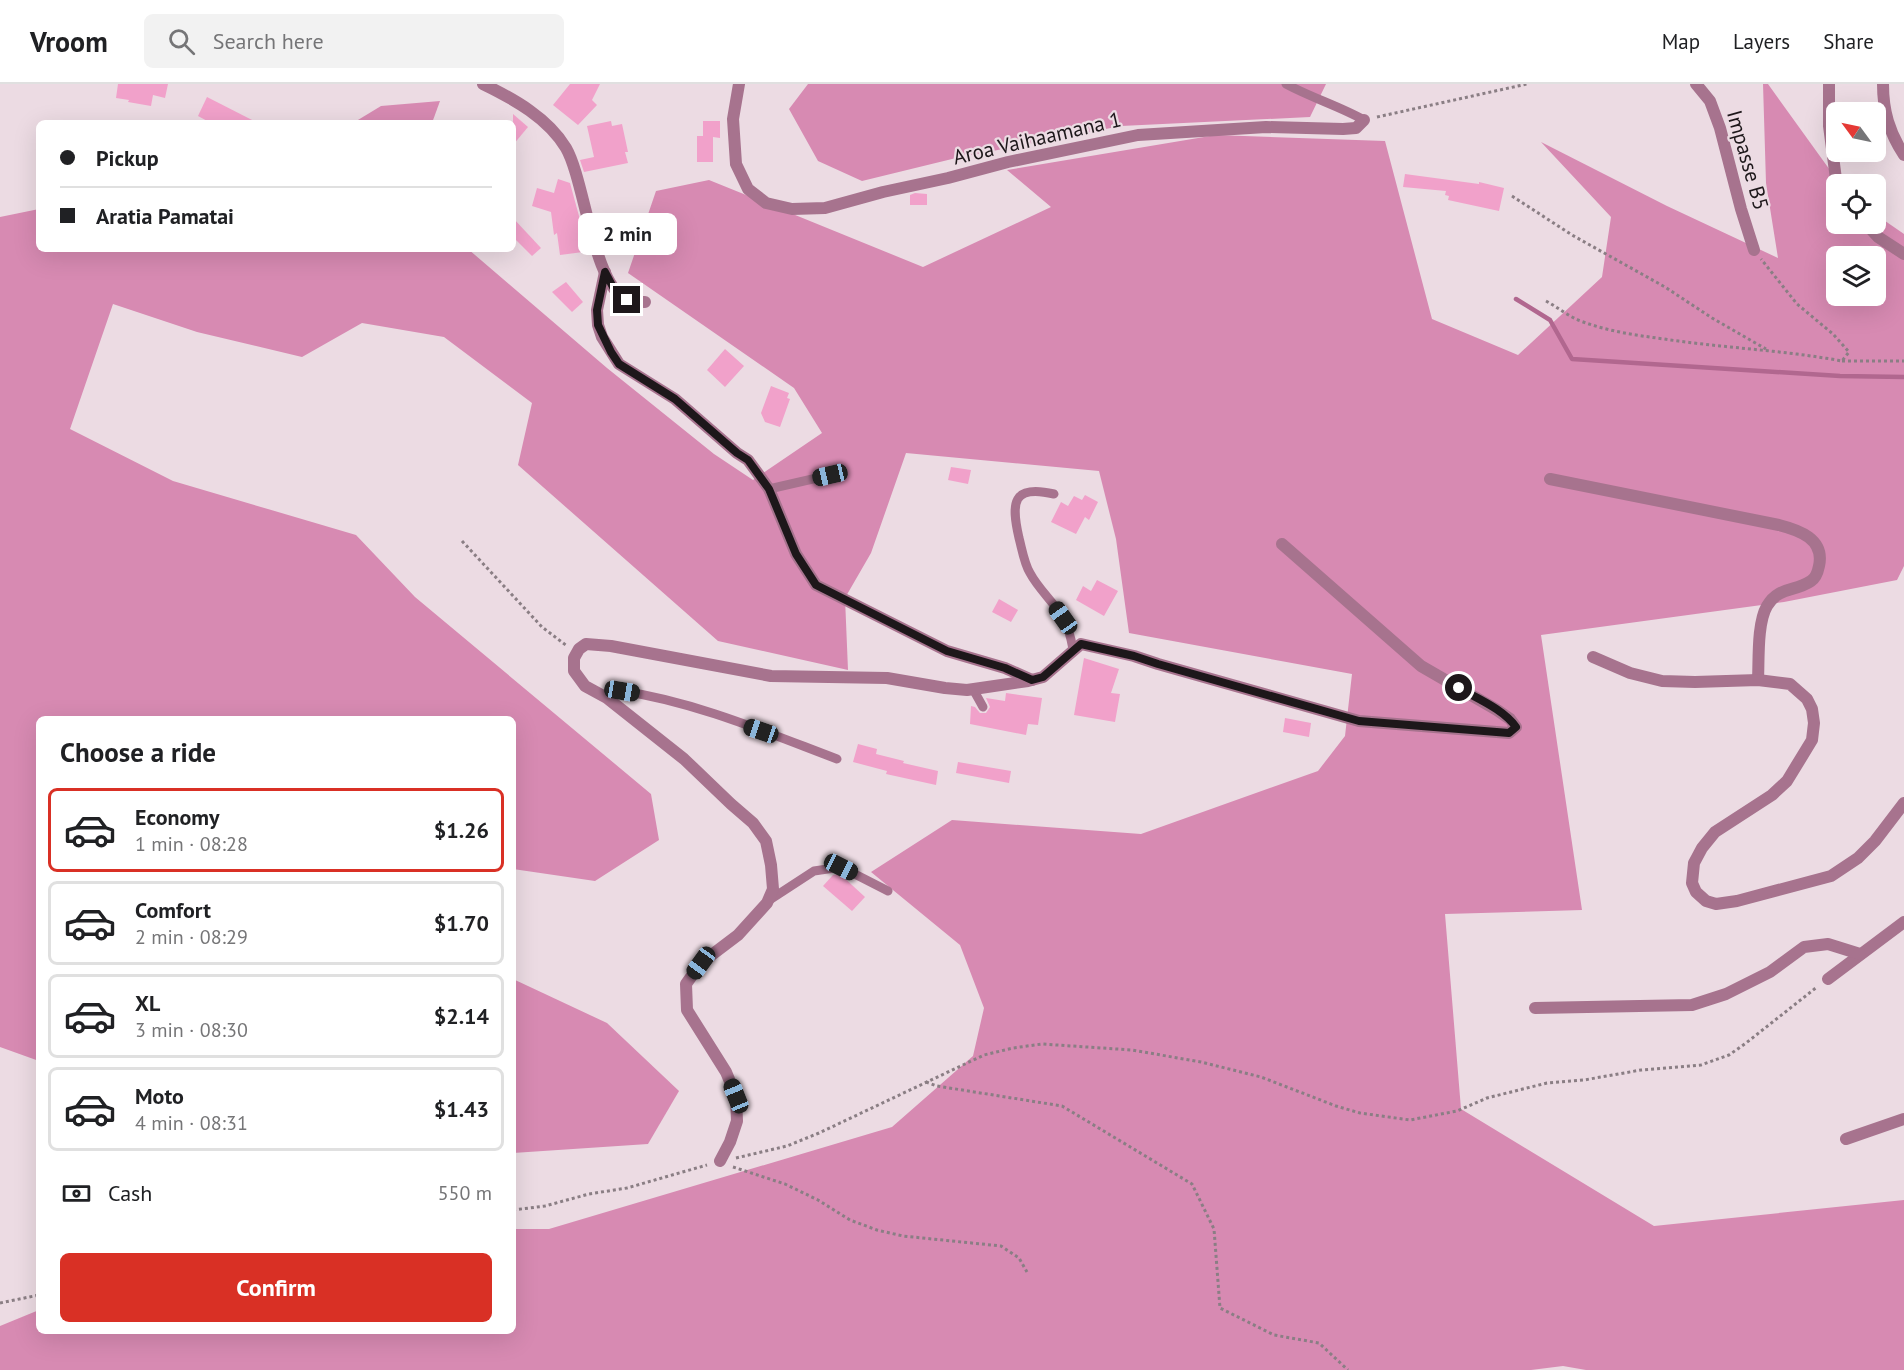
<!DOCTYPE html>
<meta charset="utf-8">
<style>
:root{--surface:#fff;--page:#f2f2f2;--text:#202124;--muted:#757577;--line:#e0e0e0;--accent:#d93025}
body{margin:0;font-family:"PT Sans",sans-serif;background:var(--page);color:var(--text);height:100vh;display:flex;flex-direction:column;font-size:22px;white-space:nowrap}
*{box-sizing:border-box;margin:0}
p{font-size:20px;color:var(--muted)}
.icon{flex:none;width:33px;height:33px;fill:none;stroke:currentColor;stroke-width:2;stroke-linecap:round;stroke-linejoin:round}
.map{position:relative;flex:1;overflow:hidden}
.side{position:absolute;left:36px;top:632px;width:480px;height:618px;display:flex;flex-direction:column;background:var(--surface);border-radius:9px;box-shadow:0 6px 24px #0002}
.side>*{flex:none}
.hud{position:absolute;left:36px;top:36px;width:480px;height:132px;border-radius:9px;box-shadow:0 6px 24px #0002;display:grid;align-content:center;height:132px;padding:0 24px;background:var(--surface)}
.needle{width:39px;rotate:303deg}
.controls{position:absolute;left:1826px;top:18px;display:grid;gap:12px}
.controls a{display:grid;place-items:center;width:60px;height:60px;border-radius:9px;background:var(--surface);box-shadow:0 6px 24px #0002;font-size:30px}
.end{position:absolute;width:27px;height:27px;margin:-14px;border:8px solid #1d171a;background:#fff;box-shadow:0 0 0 3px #fff}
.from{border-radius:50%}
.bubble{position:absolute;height:42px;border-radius:9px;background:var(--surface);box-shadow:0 6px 24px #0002;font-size:20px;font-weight:600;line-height:42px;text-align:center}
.car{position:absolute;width:18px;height:36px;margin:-18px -9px;border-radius:8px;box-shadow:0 0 4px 2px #0007;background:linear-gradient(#222 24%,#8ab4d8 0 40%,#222 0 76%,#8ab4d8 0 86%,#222 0)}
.hud b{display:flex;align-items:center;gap:21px;height:57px;font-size:22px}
.hud b+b{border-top:2px solid var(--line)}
.hud i{width:15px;height:15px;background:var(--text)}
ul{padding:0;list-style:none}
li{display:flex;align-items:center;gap:18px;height:84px;margin:0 12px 9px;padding:0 12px;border:3px solid var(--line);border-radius:9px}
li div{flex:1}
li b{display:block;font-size:22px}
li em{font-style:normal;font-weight:600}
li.selected{border-color:var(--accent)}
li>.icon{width:54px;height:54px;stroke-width:1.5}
h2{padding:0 24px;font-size:27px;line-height:72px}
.pay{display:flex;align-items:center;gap:15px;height:66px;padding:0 24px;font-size:22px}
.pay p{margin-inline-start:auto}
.action{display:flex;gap:12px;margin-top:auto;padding:12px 24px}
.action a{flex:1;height:69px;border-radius:9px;background:var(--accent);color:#fff;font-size:24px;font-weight:600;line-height:69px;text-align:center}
header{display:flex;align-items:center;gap:36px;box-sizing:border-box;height:84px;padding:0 30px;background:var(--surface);border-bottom:2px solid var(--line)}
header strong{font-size:28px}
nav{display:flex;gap:33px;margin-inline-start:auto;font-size:21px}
.search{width:420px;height:54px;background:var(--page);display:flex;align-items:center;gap:15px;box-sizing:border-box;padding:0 21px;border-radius:9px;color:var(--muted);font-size:22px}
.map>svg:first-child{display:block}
.forest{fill:#d78ab2;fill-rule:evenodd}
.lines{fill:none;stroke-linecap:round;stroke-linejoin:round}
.stream{stroke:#b1678f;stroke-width:4.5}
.building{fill:#f1a1ca}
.path{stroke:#8a7e84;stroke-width:3;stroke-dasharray:3 3;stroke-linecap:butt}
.service{stroke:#a7738e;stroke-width:9}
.minor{stroke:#a7738e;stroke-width:12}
.route{stroke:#1d171a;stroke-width:8}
.labels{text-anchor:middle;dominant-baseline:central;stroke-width:4.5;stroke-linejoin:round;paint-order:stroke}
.street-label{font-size:21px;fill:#1d171a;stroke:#ecdbe3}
</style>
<header>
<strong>Vroom</strong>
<div class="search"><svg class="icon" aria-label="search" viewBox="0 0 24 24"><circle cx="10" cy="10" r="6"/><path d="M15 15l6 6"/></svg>Search here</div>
<nav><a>Map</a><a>Layers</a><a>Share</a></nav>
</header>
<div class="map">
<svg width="1904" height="1286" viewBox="0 0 1904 1286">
<rect width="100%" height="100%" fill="#ecdbe3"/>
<g class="forest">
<path d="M808 0H1326L1310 33 1121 42 952 75 862 97 818 77 789 25Z"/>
<path d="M1763 0H1768L1840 100H1836V140H1875V130L1904 150V482L1897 496 1784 518 1541 551 1582 826 1445 830 1461 1025 1654 1142 1904 1116V1286H1586L1563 1282 1531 1286H0V1242L39 1226V1246H513V1145H549L892 1043 973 972 984 924 960 861 871 788 952 736 1141 750 1318 687 1345 652 1352 590 1129 549 1116 455 1099 387 906 369 871 469 845 514 848 586 718 557 518 381 532 319 444 253 362 239 302 273 197 248 113 220 70 345 173 397 356 451 415 513 651 710 659 756 595 797 513 785V634H39V977L0 963V133L39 125V165H468L607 284 714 370 753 396 822 349 794 304 628 189 656 107 709 96 923 183 1051 123 1007 86 1216 51 1385 57 1432 235 1518 271 1602 193 1611 133 1541 58 1667 122 1778 174 1766 99ZM1836 172H1875V212H1836Z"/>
<path d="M440 17 432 39H353L381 22Z"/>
<path d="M513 895 607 939 679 1007 648 1060 513 1069Z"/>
</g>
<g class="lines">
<path class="stream" d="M1516 215 1550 236 1572 275 1840 292 1904 293"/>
</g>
<g class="building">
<path d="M118 0H168L165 14 153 11 151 22 128 18 129 16 116 14Z"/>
<path d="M570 0H600L592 16 597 21 578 41 553 21Z"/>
<path d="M207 13 258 39H211L198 32Z"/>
<path d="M513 30 528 43 513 61Z"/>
<path d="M611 37 612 42 622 40 628 68H625L628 79 584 88 580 76 594 73 587 42Z"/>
<path d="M703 37H720V54L713 53V78H697V52H703Z"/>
<path d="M1405 90 1479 100V98L1504 104 1499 127 1448 116 1449 112 1445 111 1446 107 1403 103Z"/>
<path d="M558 95 570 99 579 132 583 168 560 171 557 149 554 151 551 128 532 122 537 104 554 109Z"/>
<path d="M915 109 927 110V121H910V111Z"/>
<path d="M634 130 638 157 608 161 604 135Z"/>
<path d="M513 134 541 164 532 172 513 153Z"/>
<path d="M566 198 583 218 572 228 552 208Z"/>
<path d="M725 265 744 282 725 303 707 286Z"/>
<path d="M771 302 789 309 787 314 790 315 780 343 765 338 761 329Z"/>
<path d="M951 383 971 386 968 400 948 396Z"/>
<path d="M1085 411 1098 418 1089 436 1085 433 1076 450 1051 438 1061 418 1068 422 1074 412 1082 416Z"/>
<path d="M1097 496 1118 507 1104 532 1076 516 1083 502 1091 507Z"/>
<path d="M999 515 1018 526 1011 538 992 528Z"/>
<path d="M1084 574 1119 585 1111 609 1120 610 1115 638 1074 631Z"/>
<path d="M1006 609 1042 614 1038 641 1028 640 1026 651 970 640 971 622 975 623 980 629H986L990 623 986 614 1005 617Z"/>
<path d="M1285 634 1311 639 1309 653 1283 648Z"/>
<path d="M858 660 877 665 876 670 904 677 903 679 938 687 936 701 886 690 887 687 853 678Z"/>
<path d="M958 678 1011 687 1009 699 956 689Z"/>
<path d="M840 790 865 813 852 827 823 802 833 791Z"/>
</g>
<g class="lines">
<g class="path">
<path d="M1377 33 1527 0"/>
<path d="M1512 112 1572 151 1665 203 1712 234 1766 265"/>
<path d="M1546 217C1557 223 1567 231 1578 236 1606 247 1634 251 1664 255 1723 264 1783 266 1842 277L1849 268 1833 250 1797 220 1761 175"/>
<path d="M1842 277H1904"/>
<path d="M462 457 542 543 567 562"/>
<path d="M926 998 937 1002 1062 1022 1192 1100 1214 1145 1220 1224 1274 1251 1319 1259 1348 1286"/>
<path d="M736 1074 787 1062 819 1049 984 971 1013 964 1042 960 1132 966 1201 978 1261 993 1336 1022 1360 1029 1410 1036 1457 1027 1487 1014 1547 999 1584 996 1641 986 1701 981 1729 971 1746 959 1817 903"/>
<path d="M733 1083 785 1100 818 1116 850 1136 877 1146 903 1152 1001 1162 1019 1174 1027 1188"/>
<path d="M513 1126 545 1122 589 1110 627 1104 707 1081"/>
<path d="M0 1219 39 1211"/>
</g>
<g class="service">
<path d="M1286 0C1312 14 1339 22 1364 36"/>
<path d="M769 405 830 391"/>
<path d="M1054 410C1012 400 1011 419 1019 454 1022 465 1024 479 1030 489 1039 506 1054 518 1063 534 1069 544 1071 554 1073 565"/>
<path d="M973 605 983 623"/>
<path d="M607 614 614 609 622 607C696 618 768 649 837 675"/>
<path d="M768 817 814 787 841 783 888 807"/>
</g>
<g class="minor">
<path d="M483 0C514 15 548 34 566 64 585 97 593 201 627 216 632 218 640 218 645 218"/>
<path d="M739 0 733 35 736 80 748 105 766 119 792 125 825 124 883 108 948 94 1008 78 1138 51 1266 43 1343 45 1356 44 1364 36"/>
<path d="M1696 0 1710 17 1720 44 1741 125 1754 166"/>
<path d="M1829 0V42L1836 95 1839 100"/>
<path d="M1883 0C1883 27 1889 48 1904 71"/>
<path d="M1866 140 1878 153 1904 170"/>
<path d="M605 188 597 226 598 241 602 253 619 280 675 315 737 369 748 376 769 405 796 470 816 501 947 567 1005 584 1032 596"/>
<path d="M1550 395 1779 441C1799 446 1825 455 1819 482 1818 487 1816 494 1811 497 1795 508 1779 502 1767 522 1757 539 1759 576 1758 596"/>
<path d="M1593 573 1630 589 1662 597 1695 598 1758 596 1790 600 1807 615 1812 625 1814 639 1812 656 1787 697 1772 711 1715 748 1702 764 1694 779 1692 799 1696 808 1706 817 1716 820 1737 817 1831 792 1858 774 1875 757 1904 719"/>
<path d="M1828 895 1904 838"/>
<path d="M1535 924 1692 921 1726 910 1770 888 1804 863 1828 860 1860 870"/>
<path d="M1846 1055 1904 1035"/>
<path d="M720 1077 730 1058 737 1037 736 1012 726 988 687 926 686 900 701 879 738 851 767 819 773 805 771 781 766 757 753 739 731 720 684 675 607 614 585 602 574 587V574L579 565 586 560 611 562 771 592 887 594 945 604 967 606 1028 597 1043 593 1081 560 1134 572 1158 580 1359 637 1509 649 1516 643 1510 635 1497 626 1421 582 1282 460"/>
</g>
</g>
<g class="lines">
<path class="route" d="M627 216 614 205 605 188 597 226 598 241 611 268 619 280 675 315 737 369 748 376 769 405 796 470 816 501 947 567 1005 584 1032 596 1043 593 1081 560 1134 572 1158 580 1359 637 1509 649 1516 643C1503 625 1478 615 1459 604"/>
</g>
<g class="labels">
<g class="street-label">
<text transform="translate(1037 54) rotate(-13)">Aroa Vaihaamana 1</text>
<text transform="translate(1748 76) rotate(74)">Impasse B5</text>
</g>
</g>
</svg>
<div class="controls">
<a><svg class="needle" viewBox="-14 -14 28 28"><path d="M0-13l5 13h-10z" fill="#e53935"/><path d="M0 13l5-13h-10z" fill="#757577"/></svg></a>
<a><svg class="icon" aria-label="locate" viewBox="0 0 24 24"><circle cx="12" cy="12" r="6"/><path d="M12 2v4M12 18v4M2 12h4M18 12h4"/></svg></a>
<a><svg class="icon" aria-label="layers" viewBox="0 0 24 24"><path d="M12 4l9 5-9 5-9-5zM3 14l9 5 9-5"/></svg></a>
</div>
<i class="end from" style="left:1459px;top:604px"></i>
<i class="end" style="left:627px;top:216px"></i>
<div class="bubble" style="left:578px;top:129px;width:99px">2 min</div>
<i class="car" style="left:830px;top:391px;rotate:257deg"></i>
<i class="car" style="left:1063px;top:534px;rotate:325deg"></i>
<i class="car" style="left:622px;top:607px;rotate:99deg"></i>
<i class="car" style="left:761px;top:647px;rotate:289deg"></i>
<i class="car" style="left:841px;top:783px;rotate:117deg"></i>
<i class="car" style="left:701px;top:879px;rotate:216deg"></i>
<i class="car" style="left:736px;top:1012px;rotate:338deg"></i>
<div class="hud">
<b><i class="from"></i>Pickup</b>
<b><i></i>Aratia Pamatai</b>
</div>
<section class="side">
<h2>Choose a ride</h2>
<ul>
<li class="selected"><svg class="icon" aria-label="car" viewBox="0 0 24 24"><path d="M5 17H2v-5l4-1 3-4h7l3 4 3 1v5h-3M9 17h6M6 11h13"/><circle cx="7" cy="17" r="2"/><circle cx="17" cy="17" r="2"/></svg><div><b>Economy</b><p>1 min · 08:28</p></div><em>$1.26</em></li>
<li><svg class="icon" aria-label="car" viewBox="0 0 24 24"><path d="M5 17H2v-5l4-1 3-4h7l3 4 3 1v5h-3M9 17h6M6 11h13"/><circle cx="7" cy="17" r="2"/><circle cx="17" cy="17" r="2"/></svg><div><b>Comfort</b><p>2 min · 08:29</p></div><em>$1.70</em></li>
<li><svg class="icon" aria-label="car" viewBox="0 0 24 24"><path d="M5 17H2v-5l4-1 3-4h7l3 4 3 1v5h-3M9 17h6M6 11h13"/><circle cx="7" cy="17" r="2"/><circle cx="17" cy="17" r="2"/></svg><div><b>XL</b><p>3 min · 08:30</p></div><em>$2.14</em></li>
<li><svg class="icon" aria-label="car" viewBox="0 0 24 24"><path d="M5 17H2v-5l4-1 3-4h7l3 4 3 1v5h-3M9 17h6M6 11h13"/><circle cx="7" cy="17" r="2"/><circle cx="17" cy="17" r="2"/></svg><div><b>Moto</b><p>4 min · 08:31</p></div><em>$1.43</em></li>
</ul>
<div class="pay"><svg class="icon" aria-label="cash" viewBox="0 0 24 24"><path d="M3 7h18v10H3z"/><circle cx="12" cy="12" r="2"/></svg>Cash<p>550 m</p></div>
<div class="action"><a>Confirm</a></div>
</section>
</div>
